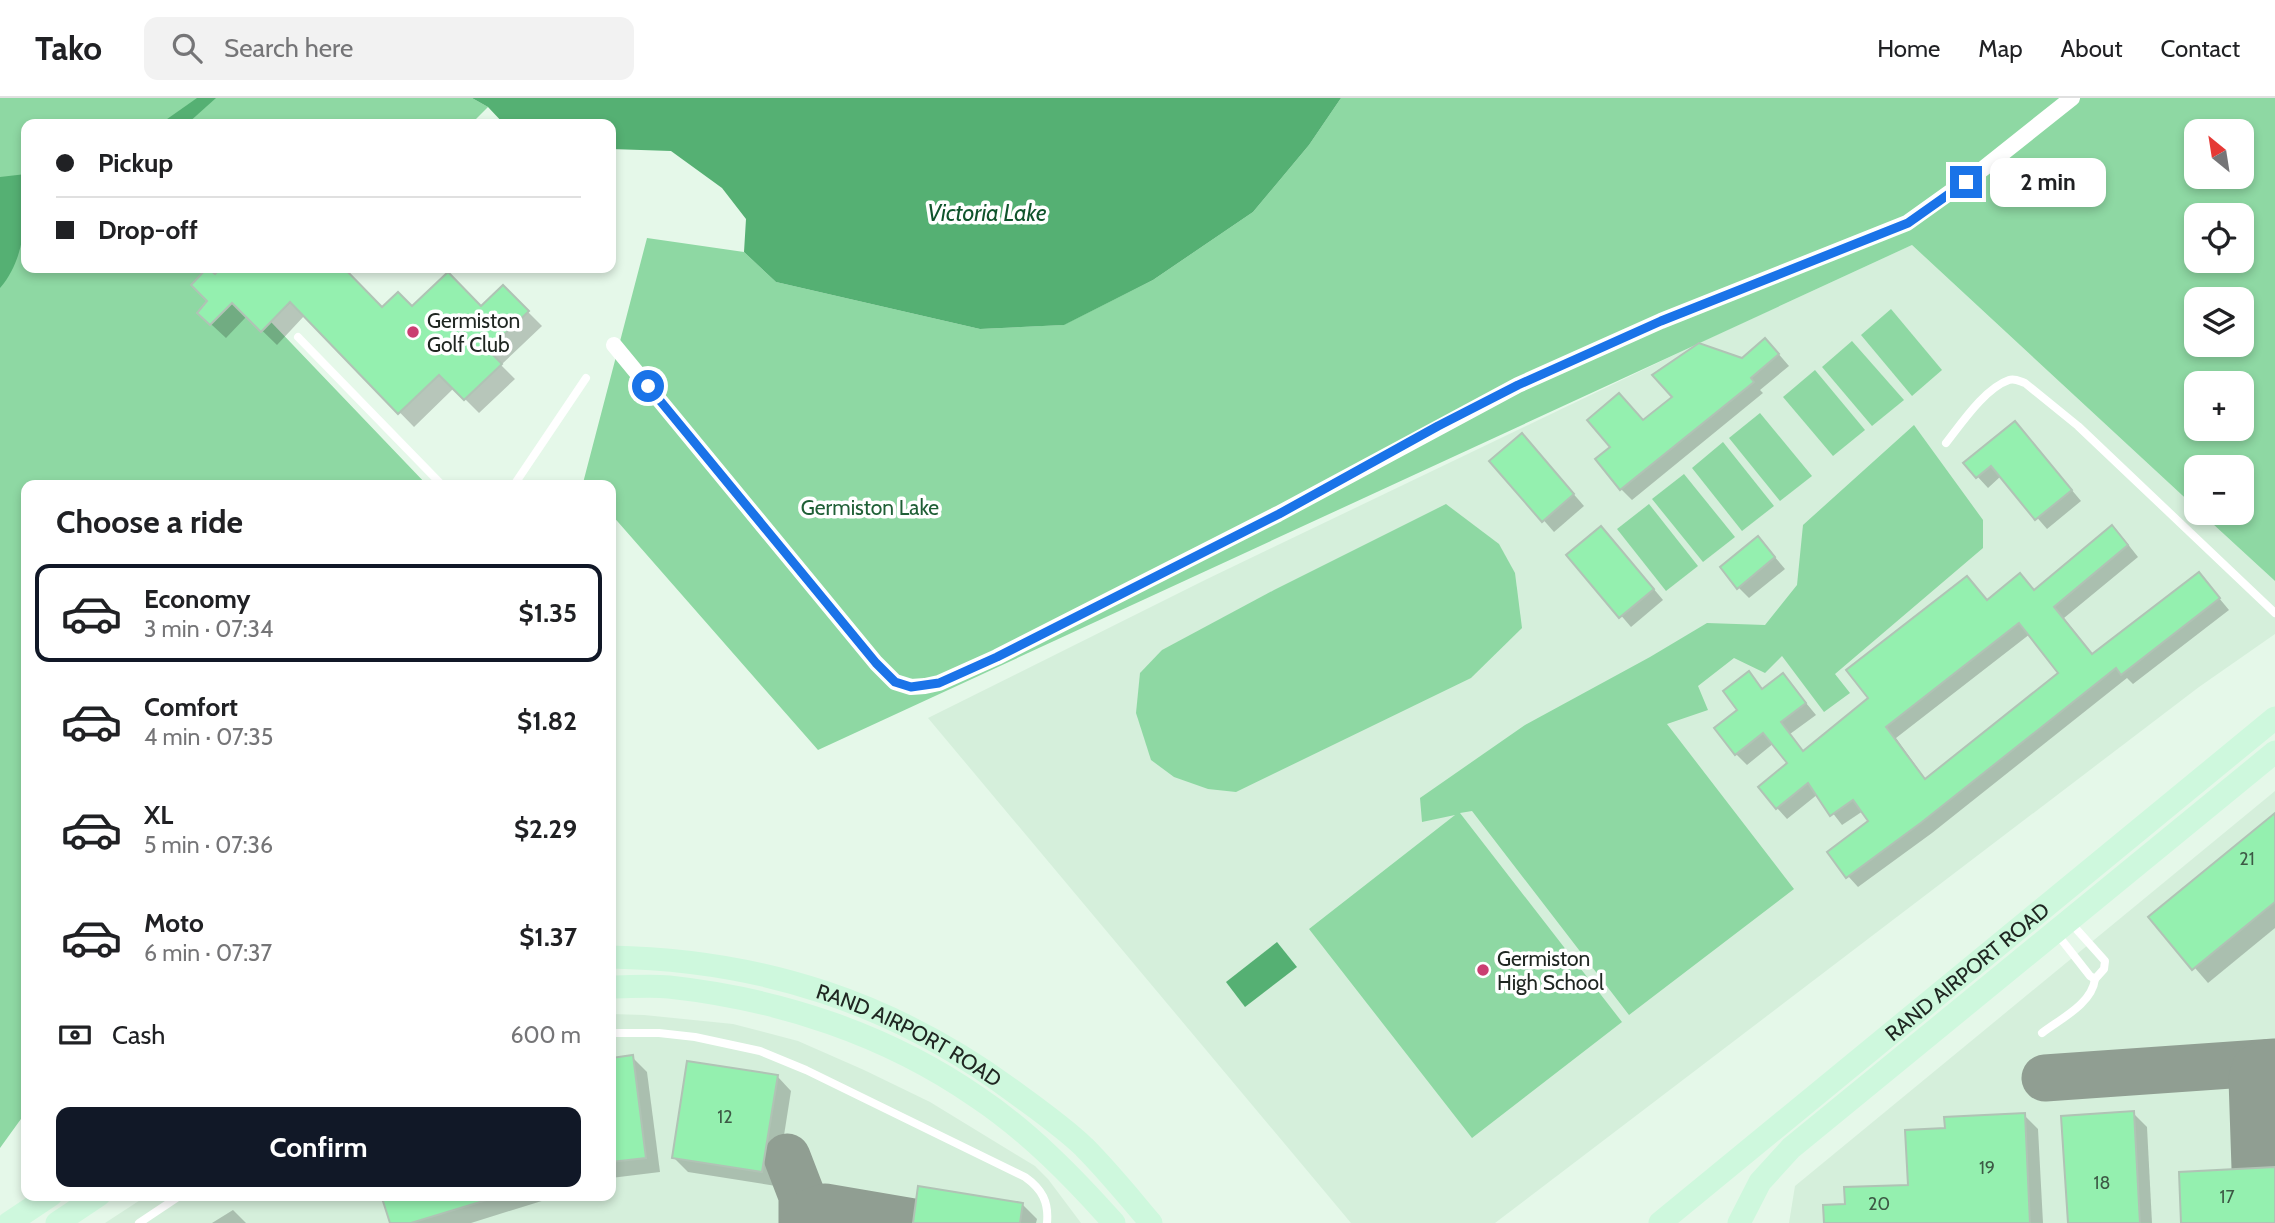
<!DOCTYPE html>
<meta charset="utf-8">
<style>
:root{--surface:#fff;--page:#f2f2f2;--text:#202124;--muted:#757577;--line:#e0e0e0;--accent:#111827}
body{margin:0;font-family:Cabin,sans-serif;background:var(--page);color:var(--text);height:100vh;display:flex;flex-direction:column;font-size:26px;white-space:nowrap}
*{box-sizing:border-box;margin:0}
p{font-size:23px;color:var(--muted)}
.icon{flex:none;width:38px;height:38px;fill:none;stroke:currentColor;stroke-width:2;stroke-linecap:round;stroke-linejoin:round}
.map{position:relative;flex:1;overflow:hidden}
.side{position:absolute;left:21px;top:382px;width:595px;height:721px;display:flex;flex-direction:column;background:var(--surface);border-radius:14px;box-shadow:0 4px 10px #0003}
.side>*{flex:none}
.top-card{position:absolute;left:21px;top:21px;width:595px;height:154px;border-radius:14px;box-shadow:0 4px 10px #0003;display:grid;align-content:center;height:154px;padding:0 35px;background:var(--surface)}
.needle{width:46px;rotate:330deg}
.tools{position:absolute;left:2184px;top:21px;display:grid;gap:14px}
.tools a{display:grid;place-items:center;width:70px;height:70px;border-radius:14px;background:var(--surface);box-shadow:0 4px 10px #0003;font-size:35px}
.end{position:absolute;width:32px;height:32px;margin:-16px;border:9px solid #1a73e8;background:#fff;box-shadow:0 0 0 4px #fff}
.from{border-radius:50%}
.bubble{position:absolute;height:49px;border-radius:14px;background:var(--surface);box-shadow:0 4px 10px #0003;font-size:23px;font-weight:700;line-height:49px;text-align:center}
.top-card b{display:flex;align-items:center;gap:24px;height:66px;font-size:26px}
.top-card b+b{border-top:2px solid var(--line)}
.top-card i{width:18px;height:18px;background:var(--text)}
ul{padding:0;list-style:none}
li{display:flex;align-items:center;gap:21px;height:98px;margin:0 14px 10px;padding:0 21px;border:4px solid transparent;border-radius:14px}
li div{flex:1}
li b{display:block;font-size:26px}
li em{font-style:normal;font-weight:700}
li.selected{border-color:var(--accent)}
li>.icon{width:63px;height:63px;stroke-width:1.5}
h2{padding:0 35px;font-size:32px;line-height:84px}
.pay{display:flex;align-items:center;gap:18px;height:77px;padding:0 35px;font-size:26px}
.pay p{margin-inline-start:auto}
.button{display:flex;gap:14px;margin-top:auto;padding:14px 35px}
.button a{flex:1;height:80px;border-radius:14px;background:var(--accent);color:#fff;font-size:28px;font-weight:700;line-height:80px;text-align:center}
header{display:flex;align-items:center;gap:42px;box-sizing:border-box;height:98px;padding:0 35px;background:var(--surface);border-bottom:2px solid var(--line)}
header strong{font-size:33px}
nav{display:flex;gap:38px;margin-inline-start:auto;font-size:24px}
.search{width:490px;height:63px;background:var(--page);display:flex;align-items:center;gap:18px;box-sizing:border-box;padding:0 24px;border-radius:14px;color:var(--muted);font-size:26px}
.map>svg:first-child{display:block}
.built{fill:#d5efdb}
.green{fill:#8ed8a3;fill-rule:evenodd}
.water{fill:#55b073}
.shadow{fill:#0003;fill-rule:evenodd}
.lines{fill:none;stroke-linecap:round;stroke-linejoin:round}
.taxiway{stroke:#909e92;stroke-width:47}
.building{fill:#94f0af;stroke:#b0c3b5;stroke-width:2;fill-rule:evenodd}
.lane{stroke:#fff;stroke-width:8}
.street{stroke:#fff;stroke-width:16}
.secondary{stroke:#cef8dd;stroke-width:23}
.route{stroke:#1a73e8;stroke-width:9}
.poi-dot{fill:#ca3e71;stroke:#fff;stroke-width:2.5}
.labels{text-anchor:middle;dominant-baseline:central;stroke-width:7;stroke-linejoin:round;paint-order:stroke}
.number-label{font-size:18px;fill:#3d5945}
.poi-label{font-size:21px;fill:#202722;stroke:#fff;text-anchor:start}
.park-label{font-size:21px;fill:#1f5f36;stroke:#fff}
.street-label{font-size:21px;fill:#202722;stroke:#fff}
.water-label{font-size:23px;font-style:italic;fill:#0f542c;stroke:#fff}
</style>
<header>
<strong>Tako</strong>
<div class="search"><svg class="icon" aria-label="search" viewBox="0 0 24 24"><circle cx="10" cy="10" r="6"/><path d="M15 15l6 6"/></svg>Search here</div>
<nav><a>Home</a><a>Map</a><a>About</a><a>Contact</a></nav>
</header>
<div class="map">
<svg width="2275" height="1125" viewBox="0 0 2275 1125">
<rect width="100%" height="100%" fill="#e5f8e9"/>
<g class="built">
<path d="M1912 147 2196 410V415H2201L2275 483V536L2199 589 1495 1125H1351L928 620 1205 482 1699 245Z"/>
<path d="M2275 693V1125H1789L1795 1088Z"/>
<path d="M611 916 644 917 733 926 798 943 864 972 930 1004 1035 1068 1048 1081 1081 1125H105L148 1097H611Z"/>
</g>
<g class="green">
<path d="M0 0H472L488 9 471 26H26V170H325L271 224 427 387H26V1014L0 1050Z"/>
<path d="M1341 0H2275V483L2201 415H2242V369H2196V410L1912 147 818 652 611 416V387H585L583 385 647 140 744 154 776 184 980 231 1063 227 1153 182 1253 114 1309 47ZM2196 33H2242V79H2196ZM2196 117H2242V163H2196ZM2196 201H2242V247H2196ZM2196 285H2242V331H2196Z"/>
<path d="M1891 211 1942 272 1912 298 1861 237Z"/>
<path d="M1852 243 1904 302 1872 328 1822 269Z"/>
<path d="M1815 272 1865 332 1833 358 1783 299Z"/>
<path d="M1760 315 1812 378 1780 403 1729 340Z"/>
<path d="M1914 327 1983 422V450L1835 576 1850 595 1824 614 1782 558 1765 575 1734 560 1698 588 1708 612 1667 626 1794 791 1629 917 1472 713 1460 715 1622 924 1472 1040 1309 831 1455 717 1422 724 1420 700 1525 627 1650 559 1707 525 1765 527 1797 487 1803 427Z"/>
<path d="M1723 344 1774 408 1742 433 1692 370Z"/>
<path d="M1684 376 1735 439 1703 464 1652 401Z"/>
<path d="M1446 406 1499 446 1515 475 1522 530 1471 580 1236 694 1208 691 1174 679 1151 662 1136 615 1140 575 1162 552 1274 492Z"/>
<path d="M1649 406 1698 468 1666 493 1617 431Z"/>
</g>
<g class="water">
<path d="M197 0H216L187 26H160Z"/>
<path d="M472 0H1341L1309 47 1253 114 1153 182 1064 227 980 231 776 184 744 154 746 121 722 90 671 53 611 51V26H504L488 9Z"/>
<path d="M26 76C26 115 27 159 0 190V79Z"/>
<path d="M1277 844 1297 869 1245 909 1226 884Z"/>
</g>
<g class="shadow">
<path d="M223 170H353L348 175 382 211 481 210 503 189 542 228 501 267 515 281 479 315 454 290 414 329 305 217 277 247 247 218 226 240 199 215 209 203 215 178Z"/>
<path d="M1776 253 1789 268 1760 292 1763 295 1632 402 1621 391 1644 324 1743 262Z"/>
<path d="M2025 336 2081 403 2047 431 2001 378 1988 390 1966 366Z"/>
<path d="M1532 348 1584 408 1554 434 1492 363Z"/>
<path d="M1611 440 1663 502 1631 529 1569 457Z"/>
<path d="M2123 440 2138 459 2064 520 2093 557 2199 476 2229 512 2133 586 2127 580 1932 735 1858 789 1848 778 1870 723 1863 713 1842 727 1818 696 1787 721 1777 710 1790 666 1774 645 1747 667 1736 656 1740 612 1749 576 1764 592 1783 577 1816 617 1790 636 1804 654 1870 601 1967 480 1988 504 2035 494ZM2030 536 2061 575 1926 682 1896 640Z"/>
<path d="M1768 451 1785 471 1749 500 1738 489Z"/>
<path d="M2275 720V830L2208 885 2151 819Z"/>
<path d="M632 959 647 974 660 1074 611 1080V962Z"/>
<path d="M777 978 791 993 776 1088 688 1074 674 1060Z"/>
<path d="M2133 1015 2147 1029 2152 1125H2070Z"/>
<path d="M2024 1017 2038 1031 2043 1125H1825L1847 1107 1909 1089 1947 1031Z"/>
<path d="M383 1097H561L471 1125H392Z"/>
<path d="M1022 1106 1037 1121 1036 1125H915Z"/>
<path d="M233 1112 246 1125H212Z"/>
</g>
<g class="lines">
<g class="taxiway">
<path d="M2045 980 2275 964"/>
<path d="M787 1059 802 1098V1125"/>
<path d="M2255 1070 2252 981 2255 971 2266 965"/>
<path d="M804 1125 813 1113 825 1109 913 1124"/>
</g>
</g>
<g class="building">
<path d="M207 170 215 176 221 170H344L382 209 398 194 412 208 448 174 481 208 503 187 529 213 488 252 502 266 464 302 439 277 398 316 290 204 261 234 232 205 210 227 197 215 207 203 191 187Z"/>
<path d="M1765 240 1779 256 1751 280 1754 284 1620 392 1595 361 1610 349 1587 322 1619 295 1643 322 1672 299 1652 277 1699 245 1742 260Z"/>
<path d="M2015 323 2072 392 2035 422 1991 368 1976 380 1963 365Z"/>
<path d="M1522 335 1574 396 1542 424 1489 363Z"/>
<path d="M2112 427 2128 447 2054 509 2092 556 2199 474 2220 500 2121 577 2116 570 1922 724 1846 780 1827 754 1868 723 1853 702 1830 718 1808 685 1776 711 1758 689 1787 665 1763 635 1735 657 1714 630 1737 612 1723 593 1749 573 1762 591 1783 575 1806 605 1781 624 1803 653 1868 600 1846 572 1967 478 1987 502 2020 475 2034 492ZM2019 525 2058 575 1925 681 1886 629Z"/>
<path d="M1601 428 1654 491 1619 520 1566 457Z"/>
<path d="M1758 438 1775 459 1737 491 1720 469Z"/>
<path d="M2275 715V804L2192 872 2148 819Z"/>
<path d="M633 957 646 1060 611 1064V960Z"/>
<path d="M687 963 778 977 762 1074 672 1060Z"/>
<path d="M2134 1013 2140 1125H2068L2061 1018Z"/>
<path d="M2025 1015 2030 1125H1824L1823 1107 1845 1106 1844 1089 1908 1087 1905 1032 1945 1030 1944 1019Z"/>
<path d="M2275 1069V1125H2181L2179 1074Z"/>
<path d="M918 1088 1023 1105 1020 1125H913Z"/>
<path d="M381 1097H490V1101L411 1125H390Z"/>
</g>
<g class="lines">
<g class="lane">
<path d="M298 239 442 387"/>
<path d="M1946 345C1961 326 1985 290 2009 282 2015 280 2019 283 2025 285L2078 328 2275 515"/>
<path d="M514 387 586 280"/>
<path d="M2057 836 2090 878 2095 881 2104 871 2105 863 2070 824"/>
<path d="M611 935H659L695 939 760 953 806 972 1025 1079C1042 1091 1049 1104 1047 1125"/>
<path d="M2042 935C2060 921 2092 906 2095 881"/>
<path d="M139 1125 181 1097"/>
</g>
<path class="street" d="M614 247 876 565 895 584 911 589 925 588 939 585 997 559 1278 416 1518 287 1661 223 1907 125 1984 70 2072 0"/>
<g class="secondary">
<path id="s1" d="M611 859C763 862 895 905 1017 996 1040 1013 1063 1029 1084 1049 1108 1073 1129 1099 1151 1125"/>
<path d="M611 889C630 889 650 887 669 889 779 901 886 936 977 999 1028 1033 1073 1079 1114 1125"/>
<path d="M9 1125 51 1097"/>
<path d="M57 1125 99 1097"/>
<path id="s2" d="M1660 1125 2275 620"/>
<path d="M1739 1125 1760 1084 1791 1050 2275 654"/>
</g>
</g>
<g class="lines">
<path class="route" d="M648 288 876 565 895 584 911 589 939 585 997 559 1279 416 1438 328 1518 287 1661 223 1908 125 1966 84"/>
</g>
<g class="poi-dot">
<circle cx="413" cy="234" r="7"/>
<circle cx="1483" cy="872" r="7"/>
</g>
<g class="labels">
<g class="number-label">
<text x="2247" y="761">21</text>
<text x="725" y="1019">12</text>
<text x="1987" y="1070">19</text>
<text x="2102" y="1085">18</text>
<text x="2227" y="1099">17</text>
<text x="1879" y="1106">20</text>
</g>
<g class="poi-label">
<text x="427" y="222">Germiston<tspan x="427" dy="24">Golf Club</tspan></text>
<text x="1497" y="860">Germiston<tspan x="1497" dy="24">High School</tspan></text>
</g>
<g class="park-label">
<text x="870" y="409">Germiston Lake</text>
</g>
<g class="street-label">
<text stroke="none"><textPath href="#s2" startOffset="397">RAND AIRPORT ROAD</textPath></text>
<text stroke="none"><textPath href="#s1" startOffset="312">RAND AIRPORT ROAD</textPath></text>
</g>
<g class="water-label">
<text x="987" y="115">Victoria Lake</text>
</g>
</g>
</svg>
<div class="tools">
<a><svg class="needle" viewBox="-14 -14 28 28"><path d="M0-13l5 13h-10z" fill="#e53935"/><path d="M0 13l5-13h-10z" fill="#757577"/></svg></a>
<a><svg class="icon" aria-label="locate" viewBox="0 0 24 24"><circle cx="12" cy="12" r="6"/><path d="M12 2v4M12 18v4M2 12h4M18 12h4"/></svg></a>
<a><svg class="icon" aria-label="layers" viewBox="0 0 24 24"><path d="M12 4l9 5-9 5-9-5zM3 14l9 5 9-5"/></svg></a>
<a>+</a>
<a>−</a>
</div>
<i class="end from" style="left:648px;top:288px"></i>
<i class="end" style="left:1966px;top:84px"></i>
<div class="bubble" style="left:1990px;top:60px;width:116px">2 min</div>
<div class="top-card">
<b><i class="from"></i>Pickup</b>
<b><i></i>Drop-off</b>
</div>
<section class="side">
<h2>Choose a ride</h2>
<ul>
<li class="selected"><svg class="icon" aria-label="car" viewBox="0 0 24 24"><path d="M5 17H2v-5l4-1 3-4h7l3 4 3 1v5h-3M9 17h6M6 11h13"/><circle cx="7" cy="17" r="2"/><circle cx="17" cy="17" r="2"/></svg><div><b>Economy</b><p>3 min · 07:34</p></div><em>$1.35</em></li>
<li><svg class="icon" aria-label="car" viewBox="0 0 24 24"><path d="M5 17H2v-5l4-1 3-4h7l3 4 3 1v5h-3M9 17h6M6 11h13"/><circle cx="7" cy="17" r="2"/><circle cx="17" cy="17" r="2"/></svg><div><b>Comfort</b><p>4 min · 07:35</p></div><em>$1.82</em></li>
<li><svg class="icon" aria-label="car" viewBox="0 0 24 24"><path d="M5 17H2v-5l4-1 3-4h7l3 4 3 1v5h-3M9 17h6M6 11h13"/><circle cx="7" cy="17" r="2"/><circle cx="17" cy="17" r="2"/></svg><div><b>XL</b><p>5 min · 07:36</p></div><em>$2.29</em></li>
<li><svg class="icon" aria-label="car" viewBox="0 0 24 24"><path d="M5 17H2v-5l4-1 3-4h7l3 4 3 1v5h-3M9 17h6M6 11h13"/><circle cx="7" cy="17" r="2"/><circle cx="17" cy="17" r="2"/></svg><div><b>Moto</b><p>6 min · 07:37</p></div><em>$1.37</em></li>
</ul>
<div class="pay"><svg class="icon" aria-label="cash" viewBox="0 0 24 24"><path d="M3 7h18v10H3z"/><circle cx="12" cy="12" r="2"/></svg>Cash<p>600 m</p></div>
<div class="button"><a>Confirm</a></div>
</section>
</div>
